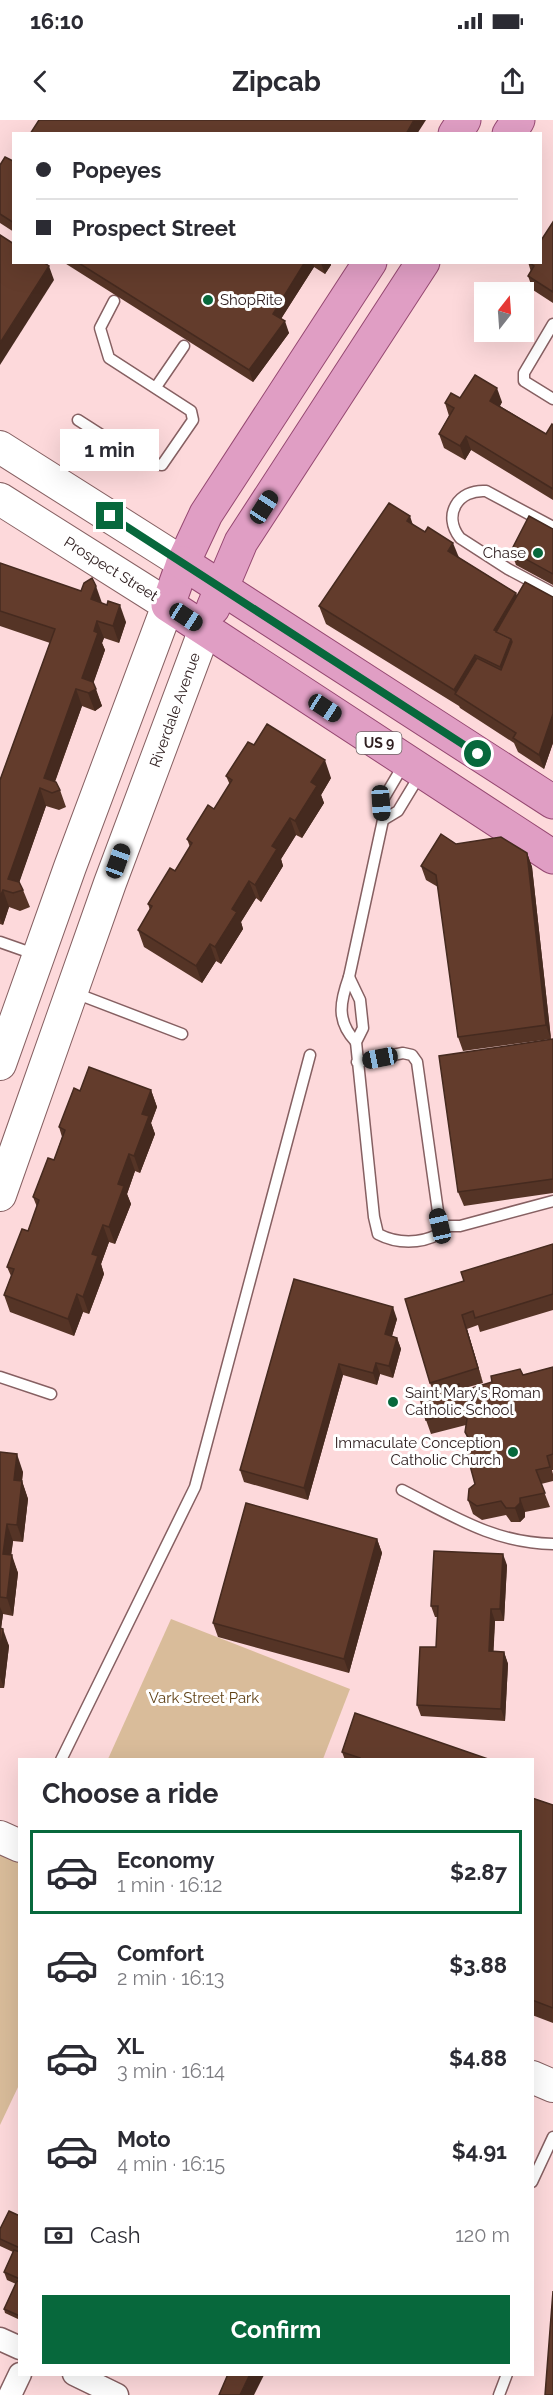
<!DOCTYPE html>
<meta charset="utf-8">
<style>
:root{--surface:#fff;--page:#f2f2f3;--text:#2b2b33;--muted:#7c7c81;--line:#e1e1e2;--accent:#07683c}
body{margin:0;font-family:Raleway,sans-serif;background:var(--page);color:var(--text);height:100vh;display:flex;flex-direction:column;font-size:22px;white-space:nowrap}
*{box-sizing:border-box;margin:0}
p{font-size:20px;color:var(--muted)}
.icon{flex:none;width:33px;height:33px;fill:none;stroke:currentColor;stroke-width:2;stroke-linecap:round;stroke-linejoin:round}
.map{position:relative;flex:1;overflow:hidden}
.drawer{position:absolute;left:18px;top:1638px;width:516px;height:618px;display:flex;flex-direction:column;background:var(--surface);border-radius:0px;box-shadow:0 6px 24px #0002}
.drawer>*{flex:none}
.guide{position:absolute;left:12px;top:12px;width:530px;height:132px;border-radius:0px;box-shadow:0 6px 24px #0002;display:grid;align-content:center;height:132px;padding:0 24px;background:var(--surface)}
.needle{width:39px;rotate:17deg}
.fabs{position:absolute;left:474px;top:162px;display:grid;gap:12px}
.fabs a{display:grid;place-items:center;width:60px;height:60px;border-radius:0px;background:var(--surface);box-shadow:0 6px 24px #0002;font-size:30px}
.end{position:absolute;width:27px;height:27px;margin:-14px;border:8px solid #07683c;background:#fff;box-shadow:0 0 0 3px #fff}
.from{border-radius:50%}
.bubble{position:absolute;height:42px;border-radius:0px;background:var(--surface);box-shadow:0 6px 24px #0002;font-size:20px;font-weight:700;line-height:42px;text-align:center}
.car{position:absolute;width:18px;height:36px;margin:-18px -9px;border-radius:8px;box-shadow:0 0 4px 2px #0007;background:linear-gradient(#222 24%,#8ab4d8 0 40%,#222 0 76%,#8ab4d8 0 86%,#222 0)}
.guide b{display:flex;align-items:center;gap:21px;height:57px;font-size:22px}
.guide b+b{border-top:2px solid var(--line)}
.guide i{width:15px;height:15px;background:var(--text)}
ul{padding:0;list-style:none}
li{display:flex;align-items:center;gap:18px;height:84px;margin:0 12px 9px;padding:0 12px;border:3px solid transparent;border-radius:0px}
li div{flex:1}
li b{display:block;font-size:22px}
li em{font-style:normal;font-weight:700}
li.on{border-color:var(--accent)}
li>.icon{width:54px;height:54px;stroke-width:1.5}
h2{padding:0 24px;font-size:27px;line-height:72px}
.pay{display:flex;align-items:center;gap:15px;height:66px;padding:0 24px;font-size:22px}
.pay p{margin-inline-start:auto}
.action{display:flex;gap:12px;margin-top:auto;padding:12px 24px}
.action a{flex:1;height:69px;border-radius:0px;background:var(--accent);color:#fff;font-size:24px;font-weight:700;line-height:69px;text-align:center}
.status{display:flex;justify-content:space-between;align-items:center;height:42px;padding:0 30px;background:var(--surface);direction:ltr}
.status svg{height:16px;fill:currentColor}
header{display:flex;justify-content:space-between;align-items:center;height:78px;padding:0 24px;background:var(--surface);font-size:27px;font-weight:700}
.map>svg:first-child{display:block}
.green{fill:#d9bc9a}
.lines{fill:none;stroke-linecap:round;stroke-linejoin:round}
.lane-casing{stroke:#866062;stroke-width:13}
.street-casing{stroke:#866062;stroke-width:25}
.secondary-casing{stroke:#866062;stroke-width:34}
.primary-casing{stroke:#954871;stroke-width:35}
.lane{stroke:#fff;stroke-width:10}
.street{stroke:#fff;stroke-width:22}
.secondary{stroke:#fff;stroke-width:32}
.primary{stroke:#e09ec4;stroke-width:33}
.wall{fill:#553426}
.shaded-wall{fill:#452a1f}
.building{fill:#633c2c;stroke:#452a1f;stroke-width:1.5}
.route{stroke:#07683c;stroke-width:8}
.poi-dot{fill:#07683c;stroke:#fff;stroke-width:2}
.labels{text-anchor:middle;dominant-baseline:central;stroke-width:6;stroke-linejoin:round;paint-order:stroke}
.shield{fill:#fff;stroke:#6e6364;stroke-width:1.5}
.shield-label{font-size:14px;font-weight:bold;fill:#302021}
.poi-label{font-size:15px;fill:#302021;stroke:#fff;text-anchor:start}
.street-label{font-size:15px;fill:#302021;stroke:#fff}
.park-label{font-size:15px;fill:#604115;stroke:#fff}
</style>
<div class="status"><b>16:10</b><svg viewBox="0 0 49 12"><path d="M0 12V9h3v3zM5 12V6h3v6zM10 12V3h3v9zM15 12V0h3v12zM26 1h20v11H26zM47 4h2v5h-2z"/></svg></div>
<header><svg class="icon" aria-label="back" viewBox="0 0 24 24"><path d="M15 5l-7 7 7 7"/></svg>Zipcab<svg class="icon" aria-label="share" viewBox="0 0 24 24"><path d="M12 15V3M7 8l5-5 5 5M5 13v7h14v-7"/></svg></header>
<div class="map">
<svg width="553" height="2275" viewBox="0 0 553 2275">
<rect width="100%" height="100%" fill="#fdd9db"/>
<g class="green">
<path d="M171 1499 350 1569 323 1639H108Z"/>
<path d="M0 1732 20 1741 19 1965 0 2005Z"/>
</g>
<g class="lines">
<defs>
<g id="lane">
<path d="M553 204 524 253V261L553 279"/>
<path d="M156 267 184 226"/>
<path d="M78 300 145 343 162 345 193 300 191 291 109 238 100 208 114 181"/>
<path d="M553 407 486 371C458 369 442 395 460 418L508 449 553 473"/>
<path d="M404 644 381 683 383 700 398 691 421 653"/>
<path d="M0 822 37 835"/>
<path d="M349 857 360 880 363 908 356 922 374 1097 378 1114C397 1124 420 1124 439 1114L440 1106 417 942 412 935 403 933 357 942"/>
<path d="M75 873 182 914"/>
<path d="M356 922C336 901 340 882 349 857L383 700"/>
<path d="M440 1106H460L553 1081"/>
<path d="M0 1257 51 1274"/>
<path d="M402 1370C453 1396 494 1423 553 1424"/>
<path d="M61 1640 195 1367 310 935"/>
<path d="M532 2062 553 2017"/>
<path d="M499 2275 507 2254"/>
</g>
<g id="street">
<path d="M0 2219 20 2228"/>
<path d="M74 2254 117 2275"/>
<path d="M10 2275 20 2254"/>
</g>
<g id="secondary">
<path d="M0 327 183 443"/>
<path d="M0 379 168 485 70 747 0 944"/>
<path d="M0 1075 110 763 205 509"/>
<path d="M0 1717 20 1726"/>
<path d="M532 1957 553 1966"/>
</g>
<g id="primary">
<path d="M455 14 464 0"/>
<path d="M509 14 518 0"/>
<path d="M370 142 206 394 183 443 168 485 553 737"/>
<path d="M183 443 553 682"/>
<path d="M213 488 241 422 423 142"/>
</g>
</defs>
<use href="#lane" class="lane-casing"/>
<use href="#street" class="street-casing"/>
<use href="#secondary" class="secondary-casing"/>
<use href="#primary" class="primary-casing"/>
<use href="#lane" class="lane"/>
<use href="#street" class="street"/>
<use href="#secondary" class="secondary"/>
<use href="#primary" class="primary"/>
</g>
<g class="wall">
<path d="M14 40V112L0 103V45Z"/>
<path d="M553 102V183L533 170 528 156 531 152 528 142Z"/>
<path d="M63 142H330L331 145 325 154 314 147 281 199 289 213 253 262Z"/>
<path d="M460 278 502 282 500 286 546 314 553 305V380L471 330 465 340 444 328 439 314 449 296 445 283Z"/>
<path d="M413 405 458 437 516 473 517 477H553V623L544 649 518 632 514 623 460 588 459 586 326 504 319 486Z"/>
<path d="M553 409V465L516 445 511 431Z"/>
<path d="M0 443 102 483 126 502 119 523 104 518 102 523 105 530 93 563 102 586 95 591 82 586 55 662 60 670 66 687 59 690 46 686 19 762 23 770 30 787 20 791 9 787 3 805 0 804V660L50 523 0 506Z"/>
<path d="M254 625 331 658 321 675 324 683 302 718 296 715 281 739 283 746 261 782 256 778 241 802 243 809 221 844 216 841 202 863 144 827 138 810 150 790 148 784 175 751 190 727 187 719 214 689 230 665 226 656Z"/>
<path d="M527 733 532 747 551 919 463 931 458 917 438 767 426 760 421 746Z"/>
<path d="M553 919V1073L464 1086 458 1072Z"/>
<path d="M151 970 157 987 151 1003 155 1014 140 1053 135 1051 127 1074 131 1084 115 1124 109 1122 101 1144 104 1154 89 1194 83 1192 74 1216 10 1192 4 1175 11 1156 7 1147 28 1111 37 1087 33 1077 54 1040 62 1017 59 1007 80 971Z"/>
<path d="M553 1124V1190L480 1212 478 1205 467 1209 483 1263 461 1269V1271L553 1247V1350H552L553 1354V1361L541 1364 550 1387 525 1392V1397L520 1402H511L506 1395 482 1400 473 1394 468 1380 475 1364 470 1325 465 1312 466 1305 431 1314 426 1300 433 1271 430 1263 464 1161Z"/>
<path d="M294 1159 397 1199 392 1216 397 1218 401 1229 393 1258 380 1254 377 1265 343 1255 308 1380 244 1362 240 1350Z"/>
<path d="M0 1332 23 1352 22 1361 28 1379 23 1422 13 1421 11 1435 18 1453 13 1496 3 1494 1 1508 9 1526 4 1568H0Z"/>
<path d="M377 1419 382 1433 349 1553 218 1517 213 1503Z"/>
<path d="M507 1445 504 1501H495L493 1532H504L508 1544 505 1601 421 1596 417 1585 436 1527 438 1497H435L431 1486Z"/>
<path d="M342 1632 489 1640H345Z"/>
<path d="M532 1678 553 1685V1903L532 1895Z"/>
<path d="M20 2096V2200L5 2193 4 2189 16 2164 7 2160 4 2152 13 2132 0 2126V2109Z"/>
</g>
<g class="shaded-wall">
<path d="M414 0H426L417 14H406Z"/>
<path d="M305 142H313L314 147 277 205 273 194Z"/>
<path d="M330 142 331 145 325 154 321 143Z"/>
<path d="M49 146 54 160 0 245V223Z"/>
<path d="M285 201 289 213 253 262 249 250Z"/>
<path d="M497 268 502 282 495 295 490 281Z"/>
<path d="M466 316 471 330 465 340 460 326Z"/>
<path d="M410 396 416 414 407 401Z"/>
<path d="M453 423 460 440 448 431Z"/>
<path d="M96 466 102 483 91 479Z"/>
<path d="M516 473 522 490 495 514 494 510Z"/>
<path d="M120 485 126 502 119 523 113 506Z"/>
<path d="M97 501 104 518 102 523 105 530 90 573 96 569 102 586 95 591 82 558 94 511Z"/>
<path d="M511 519 517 536 506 564 500 547Z"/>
<path d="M475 535 482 552 456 575 454 570Z"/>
<path d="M76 569 82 586 51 672 44 658Z"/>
<path d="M553 594V623L544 649 539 635Z"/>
<path d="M325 640 331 658 321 675 324 683 302 718 295 701 311 662Z"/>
<path d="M40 668 46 686 16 772 13 773 14 776 8 759Z"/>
<path d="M290 698 296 715 281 739 283 746 261 782 255 765 272 726Z"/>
<path d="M527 733 532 747 551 919 546 905Z"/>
<path d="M249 761 256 778 241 802 243 809 221 844 215 827 232 789Z"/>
<path d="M3 770 9 787 3 805 0 798V777Z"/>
<path d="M210 824 216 841 202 863 196 846Z"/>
<path d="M151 970 157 987 151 1003 155 1014 140 1053 134 1036 142 994Z"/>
<path d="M129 1034 135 1051 127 1074 131 1084 115 1124 109 1107 118 1064Z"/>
<path d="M103 1105 109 1122 101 1144 104 1154 89 1194 83 1177 92 1134Z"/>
<path d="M77 1174 83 1192 74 1216 68 1199Z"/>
<path d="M393 1187 397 1199 389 1226 385 1214Z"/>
<path d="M462 1195 467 1209 483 1263 478 1248Z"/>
<path d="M397 1218 401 1229 393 1258 389 1246Z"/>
<path d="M376 1243 380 1254 377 1265 373 1253Z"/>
<path d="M339 1244 343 1255 308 1380 304 1368Z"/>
<path d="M17 1334 23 1352 20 1377 14 1360Z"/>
<path d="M22 1361 28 1379 23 1422 17 1405Z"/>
<path d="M520 1378 525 1392V1397L520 1402 515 1388Z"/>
<path d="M7 1404 13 1421 9 1452 3 1434Z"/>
<path d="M377 1419 382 1433 349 1553 344 1539Z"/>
<path d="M503 1434 507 1445 504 1501 500 1489Z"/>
<path d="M12 1435 18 1453 13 1496 7 1478Z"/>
<path d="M0 1487 3 1494 0 1517Z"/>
<path d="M491 1489 495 1501 493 1543 489 1531Z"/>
<path d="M3 1509 9 1526 4 1568 0 1557V1534Z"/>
<path d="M504 1532 508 1544 505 1601 501 1589Z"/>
<path d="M250 2254 264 2255 254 2275H240Z"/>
</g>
<g class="building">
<path d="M39 0H414L406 14H30Z"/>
<path d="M5 37 13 41 14 40V103L0 94V45Z"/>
<path d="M553 102V172L528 156 534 146 528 142H540V122Z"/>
<path d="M0 115 14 124V142H43L49 146 0 223Z"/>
<path d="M77 142H305L273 194 285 201 249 250Z"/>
<path d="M475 255 497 268 490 281 546 314 552 304 553 305V369L466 316 460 326 439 314 454 288 445 283 451 273 460 278Z"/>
<path d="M389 383 410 396 407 401 425 412 428 407 453 423 448 431 516 473 494 510 511 519 500 547 475 535 454 570 319 486Z"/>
<path d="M529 396 553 409V454L511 431Z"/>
<path d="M0 443 81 471 84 463 92 458 96 466 91 479 107 485 108 481 120 485 113 506 97 501 94 511 98 513 82 558 93 562 96 569 89 573 76 569 44 658 56 662 60 670 52 673 40 668 12 748 8 759 19 762 23 770 13 773 3 770 0 777V660L55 509 0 491Z"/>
<path d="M525 462 553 477V594L539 635 513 618 516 613 455 574 477 538 501 550 512 522 511 519 496 512Z"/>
<path d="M267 604 325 640 311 662 317 666 295 701 290 698 272 726 277 729 255 765 249 761 232 789 237 792 215 827 210 824 196 846 138 810 152 786 148 784 170 748 175 751 192 723 187 719 208 685 214 689 232 660 226 656 248 622 254 625Z"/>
<path d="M441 714 456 724 501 717 527 733 546 905 458 917 436 755 421 746Z"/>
<path d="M553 919V1059L458 1072 439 936Z"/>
<path d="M89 947 151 970 142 994 149 996 134 1036 129 1034 118 1064 124 1066 109 1107 103 1105 92 1134 98 1136 83 1177 77 1174 68 1199 4 1175 14 1149 7 1147 22 1109 28 1111 39 1080 33 1077 48 1038 54 1040 65 1010 59 1007 74 968 80 971Z"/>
<path d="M553 1124V1174L475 1198 473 1191 462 1195 478 1248 430 1263 405 1179 464 1161 461 1152Z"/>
<path d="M294 1159 393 1187 385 1214 397 1218 389 1246 376 1243 373 1253 339 1244 304 1368 240 1350Z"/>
<path d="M553 1247V1334L547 1336 550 1347 536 1350 545 1373 520 1378V1383L515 1388H506L501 1381 477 1386 468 1380 469 1369 475 1364 465 1327 472 1324 465 1312 467 1299 464 1290 426 1300 419 1274 459 1264V1272L492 1262 491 1256 520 1249 523 1255Z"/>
<path d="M0 1332 17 1334 14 1360 22 1361 17 1405 7 1404 3 1434 12 1435 7 1478 0 1477Z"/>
<path d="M246 1383 377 1419 344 1539 213 1503Z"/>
<path d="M434 1431 503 1434 500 1489H491L489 1531 504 1532 501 1589 417 1585 420 1527H436L438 1486H431Z"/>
<path d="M0 1508 3 1509 0 1534Z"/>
<path d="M355 1593 488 1639 359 1640 360 1638 342 1632Z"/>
<path d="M532 1678 553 1685V1888L532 1880 533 1853 532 1852Z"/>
<path d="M9 2091 20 2096V2128L0 2119V2109Z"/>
<path d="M14 2130 20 2132V2159L4 2152Z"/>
<path d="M17 2161 20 2162V2196L4 2189Z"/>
<path d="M553 2171V2275H545Z"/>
<path d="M228 2254H250L240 2275H219Z"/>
</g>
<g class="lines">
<path class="route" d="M110 396 478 634"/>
</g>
<g class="poi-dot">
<circle cx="208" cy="180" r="6"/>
<circle cx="538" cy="433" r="6"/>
<circle cx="393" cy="1282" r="6"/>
<circle cx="513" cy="1332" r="6"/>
</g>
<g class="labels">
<rect class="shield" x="356.5" y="612" width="45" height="22" rx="4.5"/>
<g class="shield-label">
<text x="379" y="623">US 9</text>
</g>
<g class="poi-label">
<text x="220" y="180">ShopRite</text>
<text x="526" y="433" text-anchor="end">Chase</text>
<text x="405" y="1273">Saint Mary's Roman<tspan x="405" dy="17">Catholic School</tspan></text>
<text x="501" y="1323" text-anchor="end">Immaculate Conception<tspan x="501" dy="17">Catholic Church</tspan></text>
</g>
<g class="street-label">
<text transform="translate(111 449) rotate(32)">Prospect Street</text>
<text transform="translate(175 590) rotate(-70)">Riverdale Avenue</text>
</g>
<g class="park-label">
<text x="204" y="1578">Vark Street Park</text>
</g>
</g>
</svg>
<div class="fabs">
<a><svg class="needle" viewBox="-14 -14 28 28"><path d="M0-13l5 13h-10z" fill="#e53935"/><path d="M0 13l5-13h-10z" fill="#7c7c81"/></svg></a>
</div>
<i class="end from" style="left:478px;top:634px"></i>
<i class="end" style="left:110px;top:396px"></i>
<div class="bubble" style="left:60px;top:309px;width:99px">1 min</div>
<i class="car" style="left:264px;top:387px;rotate:33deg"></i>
<i class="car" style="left:186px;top:497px;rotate:123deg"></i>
<i class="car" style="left:325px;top:588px;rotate:123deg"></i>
<i class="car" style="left:381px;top:683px;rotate:176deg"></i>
<i class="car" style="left:118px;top:741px;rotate:20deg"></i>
<i class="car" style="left:380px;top:938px;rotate:259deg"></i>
<i class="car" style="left:440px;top:1106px;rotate:347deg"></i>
<div class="guide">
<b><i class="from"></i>Popeyes</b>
<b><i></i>Prospect Street</b>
</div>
<section class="drawer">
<h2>Choose a ride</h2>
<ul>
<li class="on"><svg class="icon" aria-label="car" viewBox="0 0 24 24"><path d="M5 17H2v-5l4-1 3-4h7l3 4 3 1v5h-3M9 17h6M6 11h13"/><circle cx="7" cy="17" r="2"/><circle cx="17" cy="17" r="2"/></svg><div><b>Economy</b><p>1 min · 16:12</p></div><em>$2.87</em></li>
<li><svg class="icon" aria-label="car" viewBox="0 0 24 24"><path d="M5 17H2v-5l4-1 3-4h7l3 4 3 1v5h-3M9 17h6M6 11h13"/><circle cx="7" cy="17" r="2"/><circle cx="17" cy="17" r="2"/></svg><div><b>Comfort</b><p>2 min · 16:13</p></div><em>$3.88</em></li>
<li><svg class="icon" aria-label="car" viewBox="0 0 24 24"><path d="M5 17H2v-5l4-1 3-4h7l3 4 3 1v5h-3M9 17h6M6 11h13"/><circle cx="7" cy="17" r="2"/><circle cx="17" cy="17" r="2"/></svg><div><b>XL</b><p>3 min · 16:14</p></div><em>$4.88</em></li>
<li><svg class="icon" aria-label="car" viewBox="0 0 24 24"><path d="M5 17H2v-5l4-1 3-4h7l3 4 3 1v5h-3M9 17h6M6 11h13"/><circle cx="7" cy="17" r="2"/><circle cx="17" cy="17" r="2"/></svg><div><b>Moto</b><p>4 min · 16:15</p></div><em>$4.91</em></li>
</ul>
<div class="pay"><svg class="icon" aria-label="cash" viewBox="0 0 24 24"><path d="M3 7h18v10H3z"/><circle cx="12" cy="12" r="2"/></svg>Cash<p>120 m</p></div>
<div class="action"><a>Confirm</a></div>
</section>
</div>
